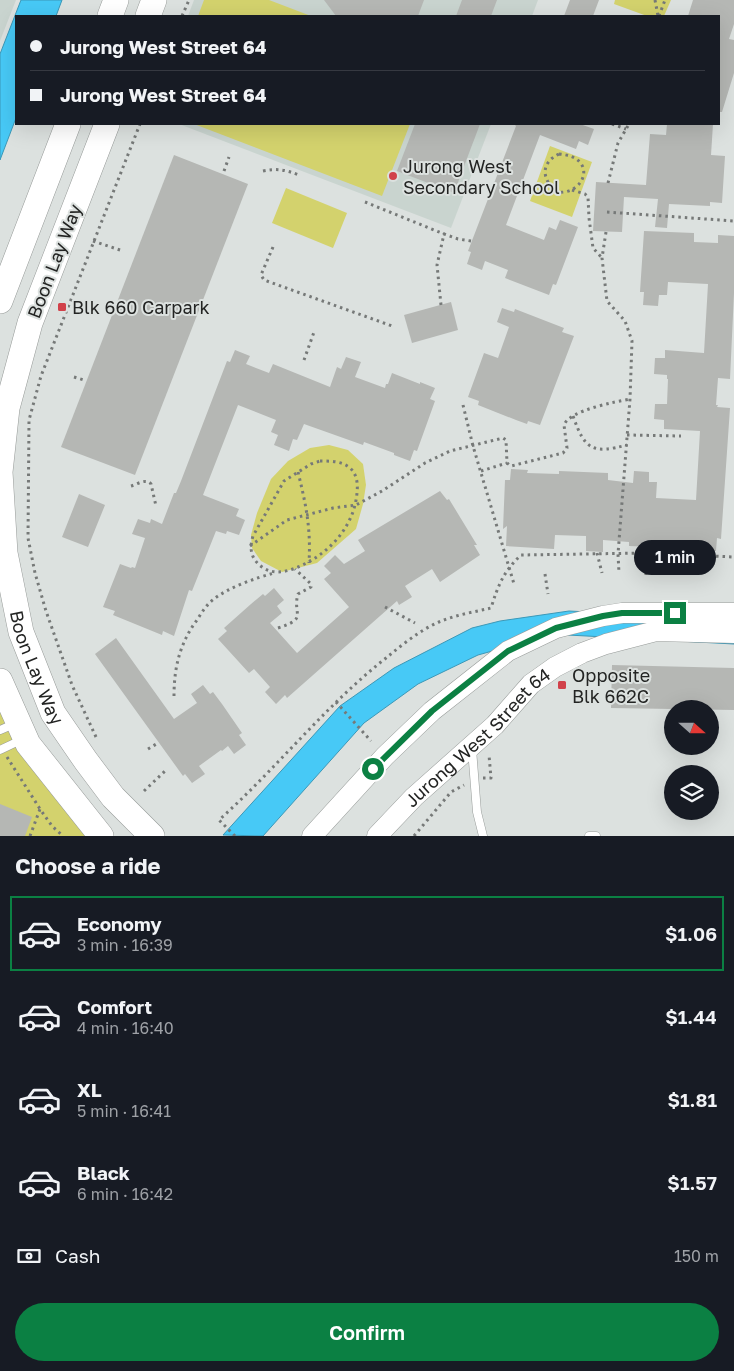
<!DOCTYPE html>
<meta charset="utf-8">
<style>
:root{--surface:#171b24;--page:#20242c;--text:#f1f3f6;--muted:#9ea1a6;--line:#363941;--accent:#0b8043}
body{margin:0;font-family:"Golos Text",sans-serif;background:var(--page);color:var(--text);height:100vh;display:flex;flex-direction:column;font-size:19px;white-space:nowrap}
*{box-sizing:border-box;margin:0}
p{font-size:16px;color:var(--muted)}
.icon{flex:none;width:28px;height:28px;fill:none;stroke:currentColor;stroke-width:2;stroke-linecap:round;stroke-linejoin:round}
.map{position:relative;height:836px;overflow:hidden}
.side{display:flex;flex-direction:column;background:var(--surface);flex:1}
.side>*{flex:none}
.hud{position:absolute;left:15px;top:15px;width:705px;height:110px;border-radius:0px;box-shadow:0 5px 20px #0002;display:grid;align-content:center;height:110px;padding:0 15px;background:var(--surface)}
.needle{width:32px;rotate:111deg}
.controls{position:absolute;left:664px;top:700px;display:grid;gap:10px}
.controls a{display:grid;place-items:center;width:55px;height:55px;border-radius:50%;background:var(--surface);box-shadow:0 5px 20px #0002;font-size:25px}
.end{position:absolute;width:22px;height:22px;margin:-11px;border:6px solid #0b8043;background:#fff;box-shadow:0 0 0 2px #fff}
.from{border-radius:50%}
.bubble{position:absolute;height:35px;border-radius:18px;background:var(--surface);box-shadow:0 5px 20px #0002;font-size:16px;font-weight:600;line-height:35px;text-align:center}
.hud b{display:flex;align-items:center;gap:18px;height:48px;font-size:19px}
.hud b+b{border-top:1px solid var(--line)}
.hud i{width:12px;height:12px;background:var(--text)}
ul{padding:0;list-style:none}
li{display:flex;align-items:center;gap:15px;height:75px;margin:0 10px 8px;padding:0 5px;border:2px solid transparent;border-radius:0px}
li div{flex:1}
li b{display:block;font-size:19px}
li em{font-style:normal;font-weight:600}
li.on{border-color:var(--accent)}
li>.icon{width:45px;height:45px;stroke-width:1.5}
h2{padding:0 15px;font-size:22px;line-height:60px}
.pay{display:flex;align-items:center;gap:12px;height:55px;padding:0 15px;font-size:19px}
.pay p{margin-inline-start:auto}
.primary-button{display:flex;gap:10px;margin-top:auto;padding:10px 15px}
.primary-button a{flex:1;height:58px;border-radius:30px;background:var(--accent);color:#fff;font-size:20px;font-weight:600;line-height:58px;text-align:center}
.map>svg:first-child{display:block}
.built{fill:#c9d4cf}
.green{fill:#d3d26d}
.water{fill:#47c9f6;stroke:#3c98b7}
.building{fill:#b5b7b4}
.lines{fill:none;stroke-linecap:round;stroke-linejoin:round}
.service-casing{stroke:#979b99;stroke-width:9}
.tertiary-casing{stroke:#979b99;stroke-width:21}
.primary-casing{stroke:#979b99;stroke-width:26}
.path{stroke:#767978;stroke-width:3;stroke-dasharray:2.5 4;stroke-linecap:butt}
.service{stroke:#fff;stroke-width:8}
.tertiary{stroke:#fff;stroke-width:20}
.primary{stroke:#fff;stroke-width:25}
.route{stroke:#0b8043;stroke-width:6}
.poi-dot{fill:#d1414a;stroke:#dce1df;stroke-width:2}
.labels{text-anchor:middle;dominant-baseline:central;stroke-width:4;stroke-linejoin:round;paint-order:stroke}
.poi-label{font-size:18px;fill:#232423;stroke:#dce1df;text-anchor:start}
.street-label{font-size:18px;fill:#232423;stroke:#dce1df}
</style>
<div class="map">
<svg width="734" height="836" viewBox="0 0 734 836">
<rect width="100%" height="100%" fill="#dce1df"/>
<g class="built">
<path d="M0 0H16L0 41Z"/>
<path d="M194 0H538L532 16H188Z"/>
<path d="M179 124H491L451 228Z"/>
</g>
<g class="green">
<path d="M204 0H269L311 16H198Z"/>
<path d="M615 0H671L664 16H647L614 4Z"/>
<path d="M194 124H410L382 196Z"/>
<path d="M550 146 592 162 572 217 530 201Z"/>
<path d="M286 188 347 213 333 248 272 223Z"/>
<path d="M329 445 348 450 363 464 366 485 363 504 356 529 317 563 282 572 261 561 252 548 251 535 257 513 271 479 288 461 310 448Z"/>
<path d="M0 705 88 836H0Z"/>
</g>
<g class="water">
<path d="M21 0H62L56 16H16V118L0 160V54Z"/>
<path d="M569 611 628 614 734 612V644L568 635 521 643 478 655 418 684 364 723 263 836 223 835 340 706 394 668 472 628 500 621Z"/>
</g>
<g class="building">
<path d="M324 0H424L418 16H336Z"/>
<path d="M462 0H497L491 16H456Z"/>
<path d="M570 0H599L593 16H564Z"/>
<path d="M693 0H734V24L729 39 734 40V73L722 112H719V16H688Z"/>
<path d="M415 124H480L454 193 397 171Z"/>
<path d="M514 124H580L594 129 588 145 579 141 576 149 540 135 506 225 544 240 549 227 556 230 560 220 578 227 556 285 553 284 549 295 505 278 508 270 485 261 482 270 467 264 471 252 468 251 516 126Z"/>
<path d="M667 124H713L711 155 725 156 722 203 710 202V206L669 204 667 228 655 227 658 199 624 197 622 232 593 231 596 182 646 185 650 134 666 135Z"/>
<path d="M174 155 248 184 135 475 61 447Z"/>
<path d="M644 231 694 233V242L718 243V235L734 236V293L730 379 718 378 716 405H718L717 407 730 408 721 539 717 538 716 551 700 550V543L676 542V548L629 546V542L603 540V552L586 551V536L555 535 554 549 506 546 507 526 503 529 505 480H510L511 469 528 470 527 473 559 474V471L608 473V480L633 483 634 471 649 472V482H657L656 498 696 500 700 431 664 429V420L654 419 655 404H667L668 379H667V375L654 374 655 358H665V350L704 353 708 284 668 282 667 295H659L658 306 643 305 644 292H640Z"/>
<path d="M451 302 458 330 412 343 404 315Z"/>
<path d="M502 308 514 312 515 309 564 328 562 332 574 336 540 425 528 421 527 424 516 420 478 405 479 401 468 397 484 353 498 358 509 327 497 322Z"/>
<path d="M235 350 250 356 246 364 269 373 273 364 330 387 337 367 341 369 346 357 361 362 355 377 385 388 386 384H388L392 373 420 384V382L435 388 430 399 435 401 417 451 414 450 410 461 394 455V453L364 442 363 445 304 424 297 440 293 439 289 451 274 445 278 435 271 432 276 420 238 405 203 495 239 509 236 516 245 520 239 535 227 531 226 534 216 531 192 591 189 590 174 636 163 631 162 635 113 615 115 611 103 607 120 564 131 568 132 567 135 568 145 538 132 534 138 519 150 523 151 519 162 524 174 493H176L181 481 227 361 230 362Z"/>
<path d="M440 491 447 500 449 499 477 545H474L480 555 440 582 432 569 405 586 412 597 399 605 397 601 287 698 285 695 276 704 265 692 270 687 254 669 249 673 218 639 227 631 224 628 251 604 263 594 265 596 274 588 284 600 277 606 282 613 270 623 297 653 349 607 324 579 331 573 324 566 335 555 344 564 365 551 358 540Z"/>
<path d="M79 494 105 505 88 547 62 537Z"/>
<path d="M116 638 174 719 197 703 191 694 203 685 210 694 213 692 222 704 242 733 239 735 246 745 234 754 228 746 222 751 221 750 199 766 205 774 192 783 185 774 183 776 95 654Z"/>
<path d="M612 665 734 668V710L611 708Z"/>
<path d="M0 804 32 817 25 836H0Z"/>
</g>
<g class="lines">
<defs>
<g id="service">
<path d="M0 730 14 724"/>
<path d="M472 749 477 812 483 836"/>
<path d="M0 750 21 740"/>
<path d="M589 836H596"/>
</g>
<g id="tertiary">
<path d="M312 836 385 756 432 711 508 651 556 628 603 616 622 613H734"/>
<path id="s1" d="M377 836 414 797 495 725 531 684 555 667 582 653 606 644 656 631 734 633"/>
</g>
<g id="primary">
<path d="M110 16 116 0"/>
<path d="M148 16 154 0"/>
<path id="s2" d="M107 124 30 323 7 408 0 472 5 553 21 632 53 713 86 761 113 797 152 836"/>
<path d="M0 301 68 124"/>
<path d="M0 681 28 744 101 836"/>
</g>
</defs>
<use href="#service" class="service-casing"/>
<use href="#tertiary" class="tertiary-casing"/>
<use href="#primary" class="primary-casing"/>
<g class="path">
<path d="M655 0 658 16"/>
<path d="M182 16 189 0"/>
<path d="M659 16 665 0"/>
<path d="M612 124 626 129"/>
<path d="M559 154C599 157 585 196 556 192 542 179 540 163 559 154Z"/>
<path d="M224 171 229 157"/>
<path d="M263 171C277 168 286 170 299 175"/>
<path d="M608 183 618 143 629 124"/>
<path d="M572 190 585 194 588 197 589 218 593 248 602 258"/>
<path d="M365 202 444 234"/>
<path d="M607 212 734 221"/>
<path d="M606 232 602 258 607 301 625 321 632 341 630 399 618 554 619 573"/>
<path d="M93 241 123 251"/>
<path d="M273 247 261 275 264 280 395 327"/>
<path d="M441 305 437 265 444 234 458 239 471 241"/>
<path d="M304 360 314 332"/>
<path d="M74 377 84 380"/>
<path d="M463 405 473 446 514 584"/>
<path d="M573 416C585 450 592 454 627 445"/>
<path d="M627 435 681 436"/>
<path d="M320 461C330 461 342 461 350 468 357 474 358 484 357 493 354 527 329 554 298 567 286 572 273 575 262 567 251 559 249 549 253 536L284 481 311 464Z"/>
<path d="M481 471 507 463"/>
<path d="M298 472C306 505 311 528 309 563"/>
<path d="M131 486C138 484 146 478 151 484L156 506"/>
<path d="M250 546 287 520 333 508 356 505 382 491 425 463 450 451 503 438 506 440 507 463 511 466 563 453 567 448 564 425C570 410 615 402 630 399"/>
<path d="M597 553 602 573"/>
<path d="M545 574 548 594"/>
<path d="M646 575 647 547"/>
<path d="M385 607 415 623"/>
<path d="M278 628C309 618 292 615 298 594L311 587V584L295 569"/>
<path d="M174 696C174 667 180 643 197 620 202 612 207 604 214 599 229 587 256 578 274 573"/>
<path d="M336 702 371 741"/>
<path d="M96 737 72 685 46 611 35 573 28 538 29 420 41 376 140 124"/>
<path d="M148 749 158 743"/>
<path d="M7 757 40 809"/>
<path d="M483 778H491L489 755"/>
<path d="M144 791 165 771"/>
<path d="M30 836 40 809 52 826 63 836"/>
<path d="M235 836 219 820C277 768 325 706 386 658 402 645 420 630 439 622 455 615 474 612 491 608 498 586 503 572 521 555L647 553 734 557"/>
<path d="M414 836 451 792 464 785"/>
</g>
<use href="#service" class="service"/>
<use href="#tertiary" class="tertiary"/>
<use href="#primary" class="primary"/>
</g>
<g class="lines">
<path class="route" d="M373 769 432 711 508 651 556 628 603 616 622 613H675"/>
</g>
<g class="poi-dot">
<circle cx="393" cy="176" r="5"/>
<rect x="57" y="302" width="10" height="10" rx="2.5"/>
<rect x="557" y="680" width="10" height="10" rx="2.5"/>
</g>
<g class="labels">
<g class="poi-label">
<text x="403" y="166">Jurong West<tspan x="403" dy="21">Secondary School</tspan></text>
<text x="72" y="307">Blk 660 Carpark</text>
<text x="572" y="675">Opposite<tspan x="572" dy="21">Blk 662C</tspan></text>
</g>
<g class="street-label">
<text transform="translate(54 261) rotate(-69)">Boon Lay Way</text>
<text stroke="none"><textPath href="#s2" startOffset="566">Boon Lay Way</textPath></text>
<text stroke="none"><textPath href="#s1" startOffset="141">Jurong West Street 64</textPath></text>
</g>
</g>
</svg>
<div class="controls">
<a><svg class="needle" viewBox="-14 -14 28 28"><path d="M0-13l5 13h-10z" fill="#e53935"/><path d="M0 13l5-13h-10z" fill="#9ea1a6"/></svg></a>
<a><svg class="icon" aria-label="layers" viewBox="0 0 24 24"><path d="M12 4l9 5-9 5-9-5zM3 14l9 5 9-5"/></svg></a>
</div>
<i class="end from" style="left:373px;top:769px"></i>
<i class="end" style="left:675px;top:613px"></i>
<div class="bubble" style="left:634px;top:540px;width:82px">1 min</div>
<div class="hud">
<b><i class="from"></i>Jurong West Street 64</b>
<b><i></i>Jurong West Street 64</b>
</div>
</div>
<section class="side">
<h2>Choose a ride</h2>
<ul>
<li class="on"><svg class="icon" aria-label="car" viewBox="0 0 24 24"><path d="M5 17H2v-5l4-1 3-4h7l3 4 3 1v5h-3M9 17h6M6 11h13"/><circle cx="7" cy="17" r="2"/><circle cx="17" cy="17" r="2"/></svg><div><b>Economy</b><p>3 min · 16:39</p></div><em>$1.06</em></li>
<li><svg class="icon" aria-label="car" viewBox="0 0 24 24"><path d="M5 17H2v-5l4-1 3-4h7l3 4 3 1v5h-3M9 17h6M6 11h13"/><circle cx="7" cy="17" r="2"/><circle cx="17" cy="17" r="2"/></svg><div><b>Comfort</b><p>4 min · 16:40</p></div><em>$1.44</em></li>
<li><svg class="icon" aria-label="car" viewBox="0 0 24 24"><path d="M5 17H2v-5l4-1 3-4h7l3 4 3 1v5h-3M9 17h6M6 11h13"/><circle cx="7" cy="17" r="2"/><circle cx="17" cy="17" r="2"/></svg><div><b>XL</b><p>5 min · 16:41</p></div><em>$1.81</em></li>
<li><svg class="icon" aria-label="car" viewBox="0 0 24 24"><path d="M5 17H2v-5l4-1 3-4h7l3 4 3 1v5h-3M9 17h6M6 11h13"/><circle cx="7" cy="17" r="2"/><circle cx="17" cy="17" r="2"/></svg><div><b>Black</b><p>6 min · 16:42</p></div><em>$1.57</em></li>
</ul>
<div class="pay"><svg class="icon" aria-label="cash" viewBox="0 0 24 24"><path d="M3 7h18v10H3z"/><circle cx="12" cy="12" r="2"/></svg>Cash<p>150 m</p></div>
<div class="primary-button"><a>Confirm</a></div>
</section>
